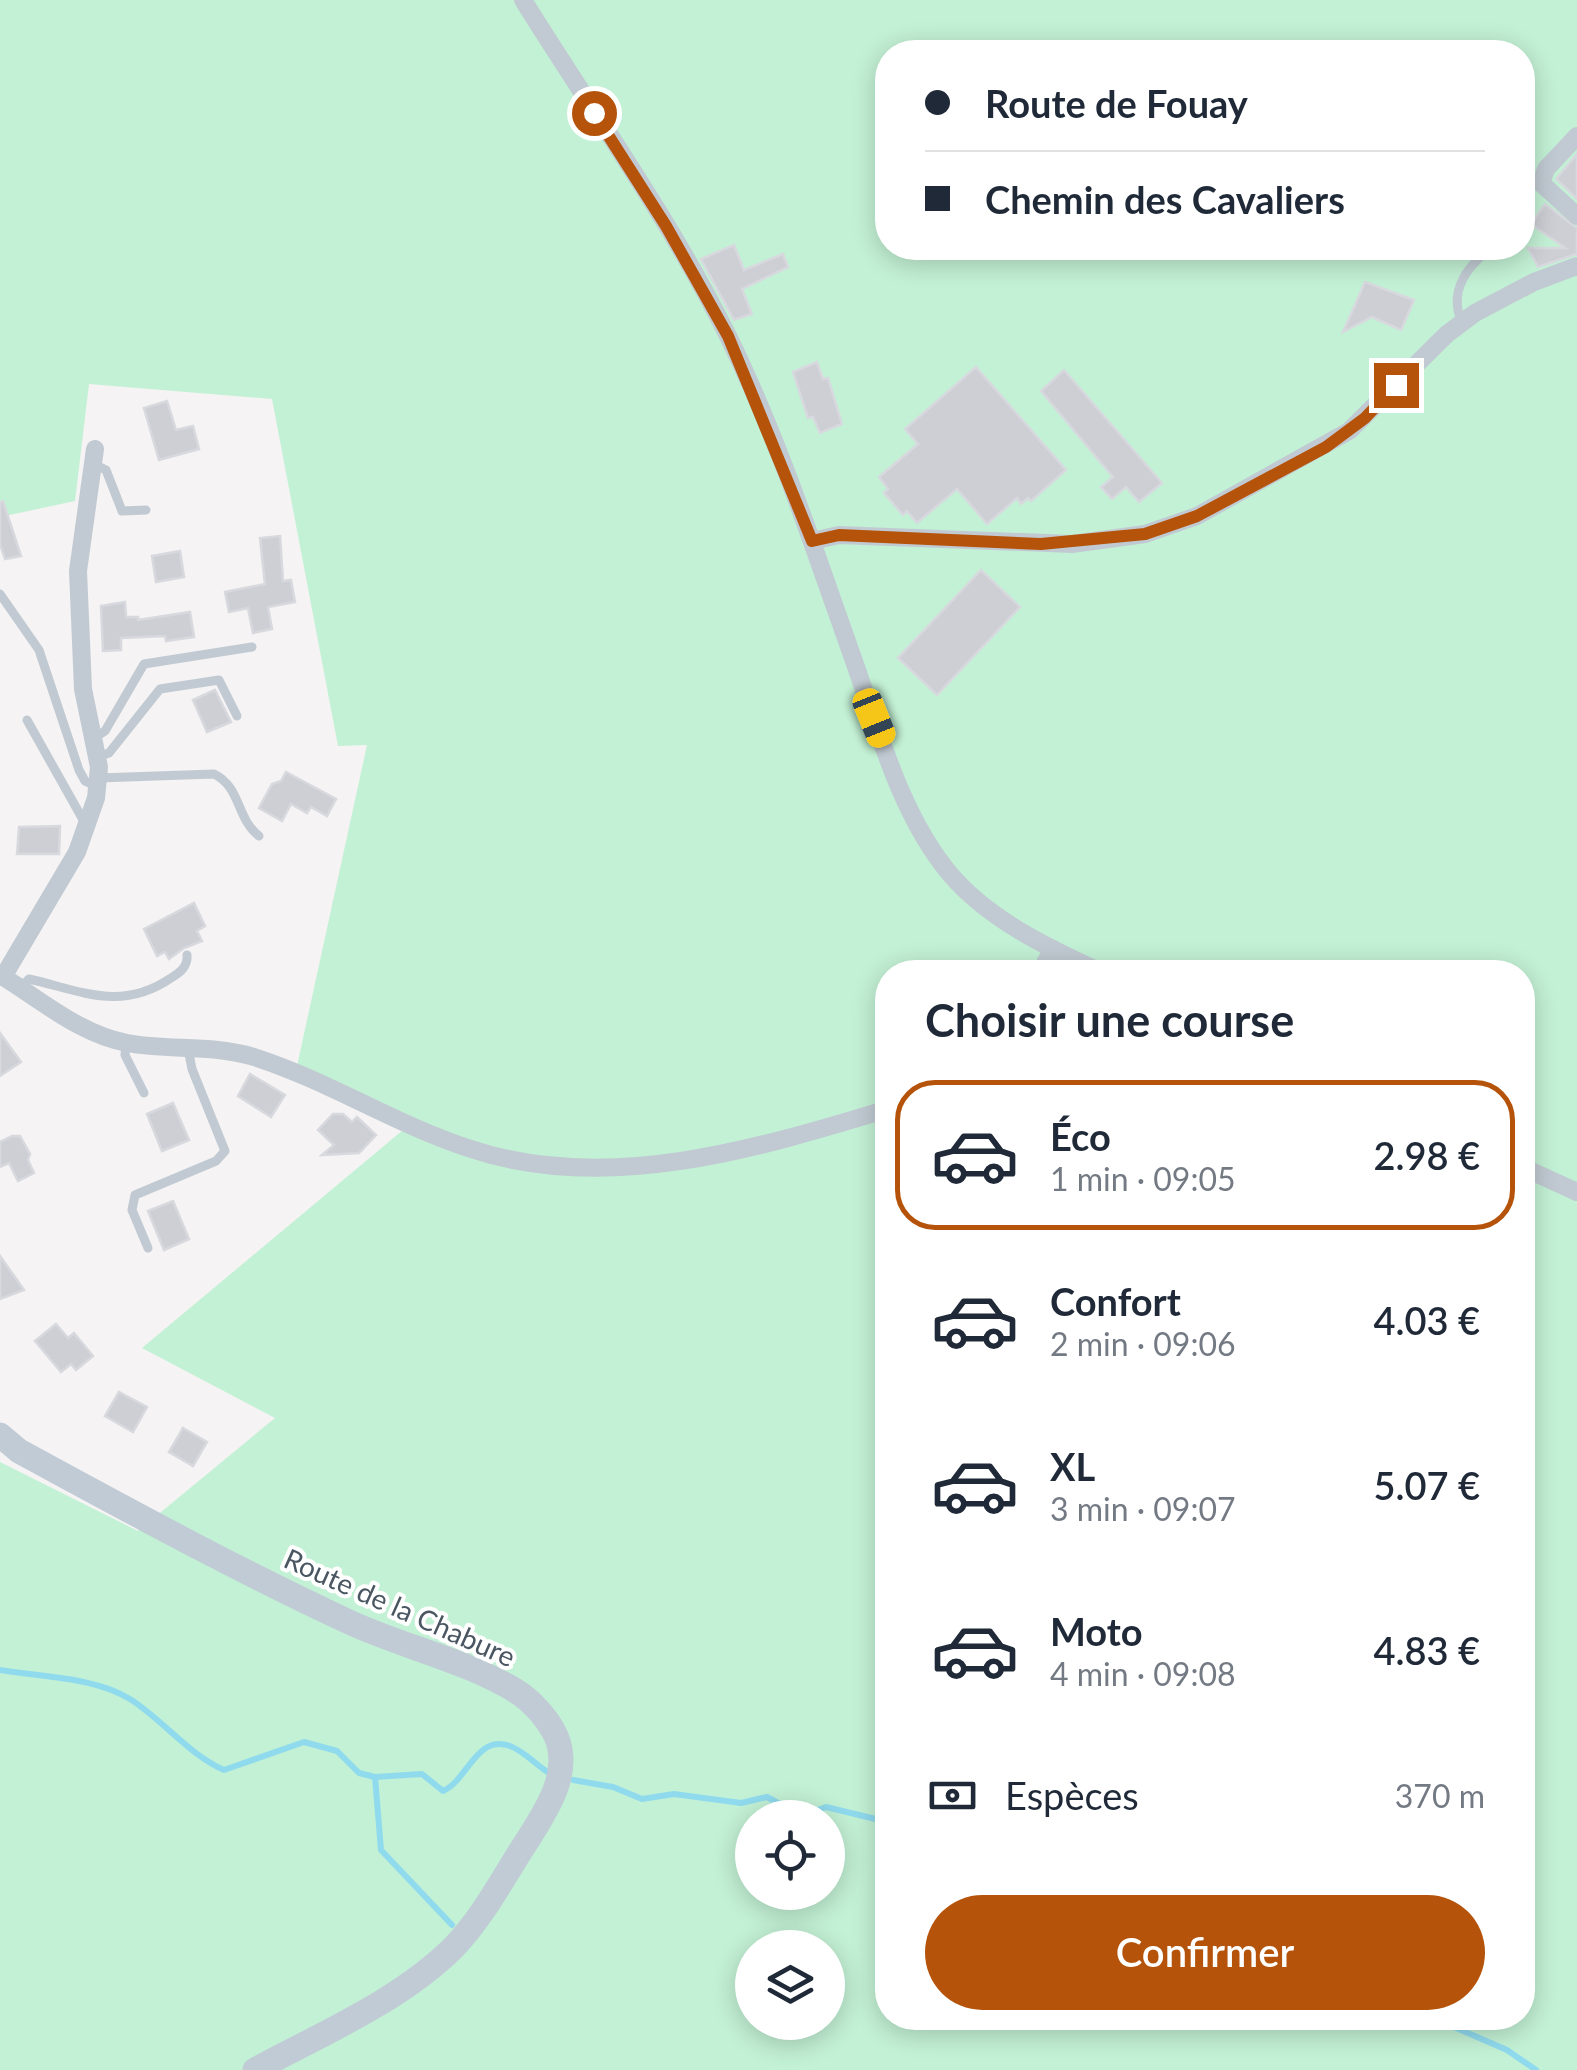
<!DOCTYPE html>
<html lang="fr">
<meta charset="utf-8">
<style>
:root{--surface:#fff;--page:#f6f6f7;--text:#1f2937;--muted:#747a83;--line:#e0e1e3;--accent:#b45309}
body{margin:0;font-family:Lato,sans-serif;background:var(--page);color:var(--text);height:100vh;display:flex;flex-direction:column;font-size:38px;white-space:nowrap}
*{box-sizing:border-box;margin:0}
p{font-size:32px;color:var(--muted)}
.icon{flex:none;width:55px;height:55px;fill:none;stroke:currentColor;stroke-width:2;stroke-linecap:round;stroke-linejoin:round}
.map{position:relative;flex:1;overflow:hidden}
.details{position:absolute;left:875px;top:960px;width:660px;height:1070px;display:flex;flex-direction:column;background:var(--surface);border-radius:40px;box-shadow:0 5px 25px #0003}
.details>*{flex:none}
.banner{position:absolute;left:875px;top:40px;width:660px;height:220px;border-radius:40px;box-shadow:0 5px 25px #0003;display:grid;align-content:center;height:220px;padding:0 50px;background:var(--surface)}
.controls{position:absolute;left:735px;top:1800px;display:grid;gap:20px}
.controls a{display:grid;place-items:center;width:110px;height:110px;border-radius:50%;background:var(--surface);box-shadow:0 5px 25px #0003;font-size:50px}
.end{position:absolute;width:45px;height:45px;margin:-22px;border:12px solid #b45309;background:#fff;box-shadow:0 0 0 5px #fff}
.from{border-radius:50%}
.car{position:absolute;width:30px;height:60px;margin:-30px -15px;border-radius:12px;box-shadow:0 0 8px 2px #0007;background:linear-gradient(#f5c518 24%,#345 0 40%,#f5c518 0 76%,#345 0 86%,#f5c518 0)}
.banner b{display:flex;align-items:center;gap:35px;height:95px;font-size:38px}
.banner b+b{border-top:2px solid var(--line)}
.banner i{width:25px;height:25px;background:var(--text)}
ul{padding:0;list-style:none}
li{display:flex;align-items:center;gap:30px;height:150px;margin:0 20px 15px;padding:0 30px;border:5px solid transparent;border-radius:40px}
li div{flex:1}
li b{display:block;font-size:38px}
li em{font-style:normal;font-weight:600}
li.current{border-color:var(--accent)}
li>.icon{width:90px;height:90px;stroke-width:1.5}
h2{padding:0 50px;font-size:45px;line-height:120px}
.pay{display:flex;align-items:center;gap:25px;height:110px;padding:0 50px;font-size:38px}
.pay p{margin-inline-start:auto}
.button{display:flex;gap:20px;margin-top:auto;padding:20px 50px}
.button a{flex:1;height:115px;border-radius:60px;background:var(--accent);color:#fff;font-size:40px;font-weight:600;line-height:115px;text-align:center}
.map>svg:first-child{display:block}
.green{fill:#c3f1d5;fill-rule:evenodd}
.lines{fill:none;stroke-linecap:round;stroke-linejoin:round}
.stream{stroke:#90daee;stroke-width:6}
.building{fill:#cdcfd5;stroke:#d7d9de;stroke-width:2.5}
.service{stroke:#c1cad2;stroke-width:9}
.minor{stroke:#c1cad2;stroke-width:18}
.secondary{stroke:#c1cbd6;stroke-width:25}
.route{stroke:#b45309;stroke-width:12}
.labels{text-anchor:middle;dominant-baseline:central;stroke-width:8;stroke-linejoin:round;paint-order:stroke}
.street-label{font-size:28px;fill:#4a5661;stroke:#fff}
</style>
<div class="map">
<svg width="1577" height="2070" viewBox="0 0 1577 2070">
<rect width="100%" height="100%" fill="#f5f3f3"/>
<path class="green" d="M0 0H1577V2070H0V1462L138 1531 275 1418 142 1348 415 1120 297 1066 367 745 338 746 272 399 89 384 75 501 0 517ZM888 52H1522V248H888ZM888 972H1522V2018H888ZM752 1818H828V1892H752ZM752 1948H828V2022H752Z"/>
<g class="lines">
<g class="stream">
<path d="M0 1670C41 1677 94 1677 130 1699 163 1720 188 1754 224 1770L304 1742 337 1751 359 1773 375 1777 422 1774 443 1791C468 1780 476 1734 510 1746 524 1751 536 1765 549 1773"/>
<path d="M375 1777 381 1850 452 1925"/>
<path d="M573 1780 613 1787 642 1799 674 1794 741 1803 767 1797 802 1816 826 1807 888 1822"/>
<path d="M1440 2018 1454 2027 1507 2050 1536 2070"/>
</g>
</g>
<g class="building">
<path d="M1577 154V199L1556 179Z"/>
<path d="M1545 204 1577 228V254L1538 267 1528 248H1565L1531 224Z"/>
<path d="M734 245 744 270 783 254 788 267 742 289 752 314 734 320 701 259Z"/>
<path d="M1365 282 1414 300 1401 330 1372 317 1343 332Z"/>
<path d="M817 362 823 379 828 378 842 424 820 433 813 417 808 418 793 372Z"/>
<path d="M976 367 1066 470 1031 501 1028 498 1021 504 1017 498 987 524 957 489 917 523 907 511 903 515 884 493 888 489 879 477 918 444 905 429Z"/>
<path d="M1064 370 1162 483 1139 502 1126 487 1112 499 1101 487 1113 477 1041 391Z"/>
<path d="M167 401 176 430 193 426 199 449 159 460 144 408Z"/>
<path d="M3 501 21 556 5 559 0 544V502Z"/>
<path d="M280 536 283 581 291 580 295 602 268 607 272 629 253 633 248 608 229 612 225 592 265 584 260 538Z"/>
<path d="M180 551 184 577 156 582 152 556Z"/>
<path d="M981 570 1020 607 937 695 898 658Z"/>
<path d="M125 602 126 617H138V620L190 612 194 637 166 641 165 636 121 638V650L103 651 101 606Z"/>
<path d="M215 690 231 722 207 732 193 700Z"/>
<path d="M286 772 336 799 327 816 311 807 307 813 291 804 282 821 259 808 272 784 281 781Z"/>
<path d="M60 826 59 854H17L19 827Z"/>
<path d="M194 903 205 926 197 931 202 941 184 948 169 959 165 952 157 956 144 929Z"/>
<path d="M0 1033 21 1062 0 1076Z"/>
<path d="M250 1074 285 1095 271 1117 238 1096Z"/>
<path d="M173 1103 189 1140 162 1151 147 1114Z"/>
<path d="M333 1114H343L352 1122 357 1117 376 1135 359 1153 322 1155 334 1145 318 1130Z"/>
<path d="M12 1136H20L30 1154 28 1160 34 1173 18 1181 9 1163 0 1167V1142Z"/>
<path d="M173 1201 189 1239 164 1250 148 1211Z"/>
<path d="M0 1256 24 1290 0 1299Z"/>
<path d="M56 1324 68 1338 74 1333 93 1356 76 1370 71 1364 61 1372 35 1341Z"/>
<path d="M119 1392 147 1407 133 1432 105 1416Z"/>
<path d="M183 1428 207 1442 193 1466 169 1452Z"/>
</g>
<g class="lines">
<g class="service">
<path d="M1522 234 1523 233"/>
<path d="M1462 322C1448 292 1467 265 1492 248"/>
<path d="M94 464 106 470 122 511 146 510"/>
<path d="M0 594 39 650 79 770 85 781 97 787"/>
<path d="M27 720 86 825"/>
<path d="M94 738 105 731 144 664 252 647"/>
<path d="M97 757 109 753 160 689 219 680 237 716"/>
<path d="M98 778 214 774C241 787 236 818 259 836"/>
<path d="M20 988 29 979C82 991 121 1012 171 978 181 972 188 966 187 955"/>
<path d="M126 1043 125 1055 144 1093"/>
<path d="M148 1248 132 1210 135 1195 216 1161 225 1151 192 1069 188 1049"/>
</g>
<g class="minor">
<path d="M523 0C592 111 670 219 728 336 779 440 815 552 854 661 879 732 901 816 950 874 988 919 1048 948 1101 972"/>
<path d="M1577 136 1546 169 1541 183 1577 216"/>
<path d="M812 541 839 535 1072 544 1145 534 1197 516 1349 431 1447 334 1475 313 1534 282 1577 266"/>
<path d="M1040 972 1053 949"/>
<path d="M0 975C40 999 79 1034 127 1043 169 1051 212 1044 254 1057 329 1081 396 1125 471 1149 607 1194 756 1149 888 1109"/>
<path d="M3 977 77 852 96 798 99 767 83 689 78 571 95 449"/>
<path d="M1522 1167 1577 1192"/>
</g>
<path class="secondary" d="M0 1435 19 1451C128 1510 237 1570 349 1622 403 1647 465 1660 516 1691 532 1701 548 1719 556 1736 572 1773 546 1811 527 1841 504 1876 483 1917 454 1947 400 2001 321 2034 255 2070"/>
</g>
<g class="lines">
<path class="route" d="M594 113 666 226 728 336 812 541 839 535 1041 544 1145 534 1197 516 1326 447 1365 418 1396 385"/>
</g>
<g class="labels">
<g class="street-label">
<text transform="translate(400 1607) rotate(24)">Route de la Chabure</text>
</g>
</g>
</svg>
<div class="controls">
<a><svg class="icon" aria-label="locate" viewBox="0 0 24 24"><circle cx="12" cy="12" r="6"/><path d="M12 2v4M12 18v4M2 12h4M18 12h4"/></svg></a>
<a><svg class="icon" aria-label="layers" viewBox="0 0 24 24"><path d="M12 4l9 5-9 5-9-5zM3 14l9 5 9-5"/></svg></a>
</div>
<i class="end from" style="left:594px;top:113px"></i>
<i class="end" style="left:1396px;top:385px"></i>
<i class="car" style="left:874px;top:718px;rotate:158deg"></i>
<div class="banner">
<b><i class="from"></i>Route de Fouay</b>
<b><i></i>Chemin des Cavaliers</b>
</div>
<section class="details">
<h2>Choisir une course</h2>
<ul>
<li class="current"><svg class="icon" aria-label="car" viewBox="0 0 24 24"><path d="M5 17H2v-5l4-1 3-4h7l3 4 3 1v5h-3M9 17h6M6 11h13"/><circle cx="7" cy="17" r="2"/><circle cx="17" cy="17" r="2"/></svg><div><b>Éco</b><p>1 min · 09:05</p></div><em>2.98 €</em></li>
<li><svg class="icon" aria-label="car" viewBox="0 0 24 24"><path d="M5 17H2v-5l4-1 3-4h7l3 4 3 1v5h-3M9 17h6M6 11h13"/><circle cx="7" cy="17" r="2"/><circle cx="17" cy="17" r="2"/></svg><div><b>Confort</b><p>2 min · 09:06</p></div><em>4.03 €</em></li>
<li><svg class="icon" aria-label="car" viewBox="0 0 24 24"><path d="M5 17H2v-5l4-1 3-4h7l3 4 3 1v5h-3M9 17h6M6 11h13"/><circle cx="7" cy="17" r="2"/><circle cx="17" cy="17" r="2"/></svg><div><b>XL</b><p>3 min · 09:07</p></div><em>5.07 €</em></li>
<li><svg class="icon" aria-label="car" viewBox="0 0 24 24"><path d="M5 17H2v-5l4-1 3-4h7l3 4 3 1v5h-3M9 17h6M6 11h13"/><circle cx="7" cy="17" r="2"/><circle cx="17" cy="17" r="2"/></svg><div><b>Moto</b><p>4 min · 09:08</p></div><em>4.83 €</em></li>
</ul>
<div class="pay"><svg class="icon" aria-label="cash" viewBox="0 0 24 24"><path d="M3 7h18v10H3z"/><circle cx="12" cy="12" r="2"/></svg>Espèces<p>370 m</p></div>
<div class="button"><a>Confirmer</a></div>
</section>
</div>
